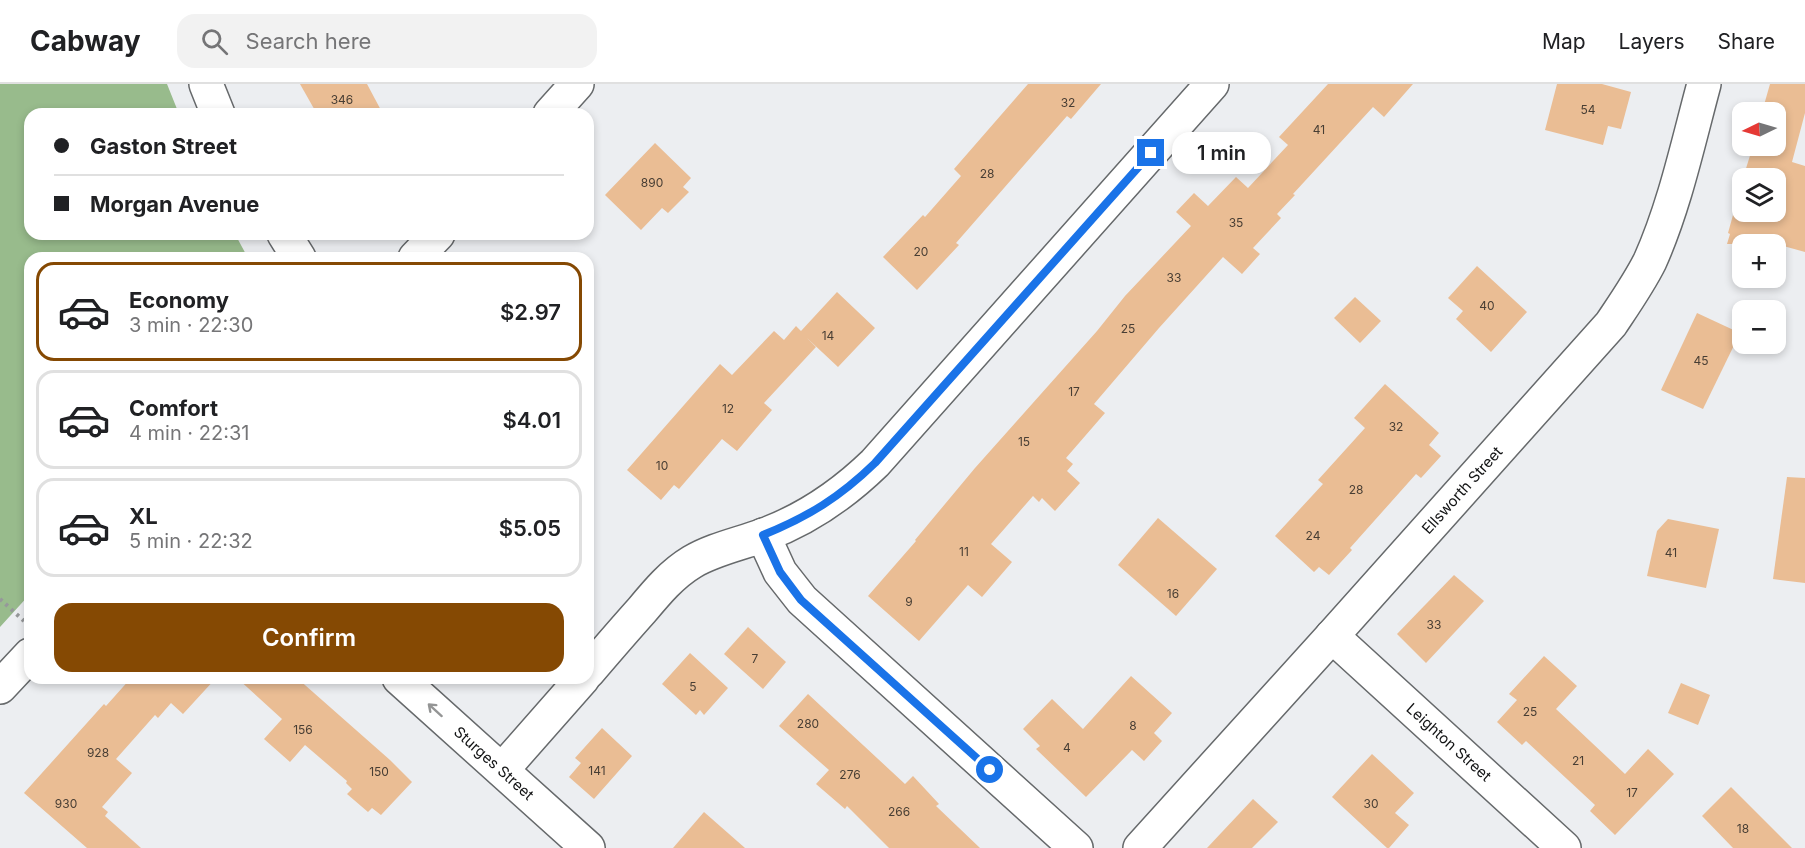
<!DOCTYPE html>
<meta charset="utf-8">
<style>
:root{--surface:#fff;--page:#f2f2f2;--text:#202124;--muted:#757577;--line:#e0e0e0;--accent:#854903}
body{margin:0;font-family:Inter,sans-serif;background:var(--page);color:var(--text);height:100vh;display:flex;flex-direction:column;font-size:22px;white-space:nowrap}
*{box-sizing:border-box;margin:0}
p{font-size:20px;color:var(--muted)}
.icon{flex:none;width:33px;height:33px;fill:none;stroke:currentColor;stroke-width:2;stroke-linecap:round;stroke-linejoin:round}
.map{position:relative;flex:1;overflow:hidden}
.drawer{position:absolute;left:24px;top:168px;width:570px;height:432px;display:flex;flex-direction:column;background:var(--surface);border-radius:18px;box-shadow:0 3px 9px #0003}
.drawer>*{flex:none}
.guide{position:absolute;left:24px;top:24px;width:570px;height:132px;border-radius:18px;box-shadow:0 3px 9px #0003;display:grid;align-content:center;height:132px;padding:0 30px;background:var(--surface)}
.needle{width:39px;rotate:265deg}
.controls{position:absolute;left:1732px;top:18px;display:grid;gap:12px}
.controls a{display:grid;place-items:center;width:54px;height:54px;border-radius:12px;background:var(--surface);box-shadow:0 3px 9px #0003;font-size:30px}
.end{position:absolute;width:27px;height:27px;margin:-14px;border:8px solid #1a73e8;background:#fff;box-shadow:0 0 0 3px #fff}
.from{border-radius:50%}
.bubble{position:absolute;height:42px;border-radius:18px;background:var(--surface);box-shadow:0 3px 9px #0003;font-size:20px;font-weight:600;line-height:42px;text-align:center}
.guide b{display:flex;align-items:center;gap:21px;height:57px;font-size:22px}
.guide b+b{border-top:2px solid var(--line)}
.guide i{width:15px;height:15px;background:var(--text)}
ul{padding:10px 0 0;list-style:none}
li{display:flex;align-items:center;gap:18px;height:99px;margin:0 12px 9px;padding:0 18px;border:3px solid var(--line);border-radius:18px}
li div{flex:1}
li b{display:block;font-size:22px}
li em{font-style:normal;font-weight:600}
li.on{border-color:var(--accent)}
li>.icon{width:54px;height:54px;stroke-width:1.5}
.action{display:flex;gap:12px;margin-top:auto;padding:12px 30px}
.action a{flex:1;height:69px;border-radius:18px;background:var(--accent);color:#fff;font-size:24px;font-weight:600;line-height:69px;text-align:center}
header{display:flex;align-items:center;gap:36px;box-sizing:border-box;height:84px;padding:0 30px;background:var(--surface);border-bottom:2px solid var(--line)}
header strong{font-size:28px}
nav{display:flex;gap:33px;margin-inline-start:auto;font-size:21px}
.search{width:420px;height:54px;background:var(--page);display:flex;align-items:center;gap:15px;box-sizing:border-box;padding:0 21px;border-radius:18px;color:var(--muted);font-size:22px}
.map>svg:first-child{display:block}
.forest{fill:#98bb8c}
.building{fill:#eabd94}
.lines{fill:none;stroke-linecap:round;stroke-linejoin:round}
.minor-casing{stroke:#66696b;stroke-width:36}
.secondary-casing{stroke:#66696b;stroke-width:36}
.path{stroke:#96989a;stroke-width:4;stroke-dasharray:3 4.5;stroke-linecap:butt}
.minor{stroke:#fff;stroke-width:33}
.secondary{stroke:#fff;stroke-width:33}
.oneway{stroke:#949595}
.route{stroke:#1a73e8;stroke-width:8}
.labels{text-anchor:middle;dominant-baseline:central;stroke-width:4.5;stroke-linejoin:round;paint-order:stroke}
.number-label{font-size:12px;fill:#483e34}
.street-label{font-size:15px;fill:#121314;stroke:#fff}
</style>
<header>
<strong>Cabway</strong>
<div class="search"><svg class="icon" aria-label="search" viewBox="0 0 24 24"><circle cx="10" cy="10" r="6"/><path d="M15 15l6 6"/></svg>Search here</div>
<nav><a>Map</a><a>Layers</a><a>Share</a></nav>
</header>
<div class="map">
<svg width="1805" height="764" viewBox="0 0 1805 764">
<rect width="100%" height="100%" fill="#eceef1"/>
<path class="forest" d="M0 0H167L179 30H30V150H235L248 174H30V510L0 543Z"/>
<g class="building">
<path d="M300 0H367L383 30H317Z"/>
<path d="M1028 0H1101L1071 35 1067 32 956 159 959 161 917 206 883 173 923 131 925 133 961 92 954 85Z"/>
<path d="M1328 0H1413L1384 33 1373 23 1293 110 1295 111 1277 130 1281 134 1253 164 1260 170 1242 190 1223 173 1159 244 1094 320 1105 329 1066 374 1073 380 1067 387 1080 399 1055 427 1042 414 1039 418 1033 412 991 460 1012 478 982 513 968 501 919 557 868 512 916 457 915 456 975 384 1097 247 1125 212 1191 142 1176 128 1194 109 1208 122 1236 93 1248 104 1288 61 1279 53Z"/>
<path d="M1557 0H1602L1631 8 1621 45 1608 42 1603 61 1545 46Z"/>
<path d="M1770 0H1805V29L1792 78 1805 82V168L1776 160H1727L1730 150 1728 149 1743 95V128H1776V94H1743L1753 62H1776V28H1762Z"/>
<path d="M655 59 691 94 683 103 689 108 668 129 662 124 641 146 605 111Z"/>
<path d="M1477 182 1527 228 1491 268 1456 235 1463 227 1448 214Z"/>
<path d="M837 208 875 244 838 283 807 254 816 263 764 319 772 326 737 367 722 355 679 405 674 401 661 416 627 386 720 280 732 291 774 247 784 256 796 242 801 247Z"/>
<path d="M1355 213 1381 237 1360 259 1334 234Z"/>
<path d="M1697 229 1740 249 1703 325 1661 306Z"/>
<path d="M1385 300 1439 349 1429 361 1441 372 1421 394 1416 390 1350 464 1352 466 1329 491 1319 483 1314 488 1275 452 1323 400 1318 396 1365 344 1354 334Z"/>
<path d="M1787 393 1805 394V499L1773 495Z"/>
<path d="M1158 434 1217 485 1176 532 1118 481Z"/>
<path d="M1668 435 1719 445 1706 504 1647 492 1657 447Z"/>
<path d="M1454 491 1484 517 1426 579 1397 550Z"/>
<path d="M748 543 786 578 763 605 724 570Z"/>
<path d="M690 569 728 604 704 631 700 626 696 631 662 600Z"/>
<path d="M1544 572 1577 602 1556 625 1625 690 1648 665 1674 690 1615 751 1590 727 1595 721 1526 657 1522 661 1497 638 1517 616 1509 610Z"/>
<path d="M1131 592 1172 629 1154 649 1162 657 1144 677 1132 666 1086 713 1036 665 1040 662 1023 645 1052 615 1083 645Z"/>
<path d="M131 594H216L183 630 171 619 158 634 155 631 116 675 132 689 102 723 108 728 105 732 141 764H87L24 709 104 620 106 622Z"/>
<path d="M237 594H297L390 676 412 698 381 731 372 724 368 728 347 710 352 705 346 699 347 697 305 661 290 678 264 655 282 635Z"/>
<path d="M1681 599 1710 611 1698 641 1668 629Z"/>
<path d="M808 610 905 700 913 692 939 720 936 722 980 764H889L847 722 845 725 816 700 829 686 779 642Z"/>
<path d="M602 644 632 672 594 715 569 693 581 679 575 674Z"/>
<path d="M1372 670 1414 709 1395 729 1409 741 1389 764H1387L1332 713Z"/>
<path d="M1731 703 1792 764H1733L1702 732Z"/>
<path d="M1253 715 1278 738 1252 764H1207Z"/>
<path d="M704 728 745 764H673Z"/>
</g>
<g class="lines">
<defs>
<g id="minor">
<path d="M206 0 218 30"/>
<path d="M284 150 299 174"/>
<path d="M763 451 780 488 802 516 1076 764"/>
<path d="M1332 552 1564 764"/>
<path d="M588 588C606 567 624 546 642 526 657 508 672 490 692 478 714 465 740 460 764 451 807 435 842 411 875 379L1212 0"/>
<path d="M399 594 588 764"/>
<path d="M502 686 583 594"/>
<path d="M1140 764 1332 552 1611 240C1625 219 1639 199 1650 177 1675 121 1688 59 1704 0"/>
</g>
<g id="secondary">
<path d="M550 30 577 0"/>
<path d="M415 174 438 150"/>
<path d="M0 603 30 571"/>
</g>
</defs>
<use href="#minor" class="minor-casing"/>
<use href="#secondary" class="secondary-casing"/>
<path class="path" d="M0 515 24 537"/>
<use href="#minor" class="minor"/>
<use href="#secondary" class="secondary"/>
</g>
<defs><path id="oneway-shaft" d="M-6 0H5M1.5-3L5.5 0L1.5 3" fill="none" stroke-width="1.6" stroke-linecap="round" stroke-linejoin="round" transform="scale(1.5)"/></defs>
<use class="oneway" href="#oneway-shaft" transform="translate(435 626) rotate(-138)"/>
<g class="lines">
<path class="route" d="M990 686 801 516 780 488 763 451C808 433 840 413 875 379L1151 69"/>
</g>
<g class="labels">
<g class="number-label">
<text x="342" y="15">346</text>
<text x="1068" y="18">32</text>
<text x="1588" y="25">54</text>
<text x="1319" y="45">41</text>
<text x="987" y="89">28</text>
<text x="652" y="98">890</text>
<text x="1236" y="138">35</text>
<text x="921" y="167">20</text>
<text x="1174" y="193">33</text>
<text x="1487" y="221">40</text>
<text x="1128" y="244">25</text>
<text x="828" y="251">14</text>
<text x="1701" y="276">45</text>
<text x="1074" y="307">17</text>
<text x="728" y="324">12</text>
<text x="1396" y="342">32</text>
<text x="1024" y="357">15</text>
<text x="662" y="381">10</text>
<text x="1356" y="405">28</text>
<text x="1313" y="451">24</text>
<text x="964" y="467">11</text>
<text x="1671" y="468">41</text>
<text x="1173" y="509">16</text>
<text x="909" y="517">9</text>
<text x="1434" y="540">33</text>
<text x="755" y="574">7</text>
<text x="693" y="602">5</text>
<text x="1530" y="627">25</text>
<text x="808" y="639">280</text>
<text x="1133" y="641">8</text>
<text x="303" y="645">156</text>
<text x="1067" y="663">4</text>
<text x="98" y="668">928</text>
<text x="1578" y="676">21</text>
<text x="597" y="686">141</text>
<text x="379" y="687">150</text>
<text x="850" y="690">276</text>
<text x="1632" y="708">17</text>
<text x="66" y="719">930</text>
<text x="1371" y="719">30</text>
<text x="899" y="727">266</text>
<text x="1743" y="744">18</text>
</g>
<g class="street-label">
<text transform="translate(1462 406) rotate(-48)">Ellsworth Street</text>
<text transform="translate(1449 658) rotate(42)">Leighton Street</text>
<text transform="translate(494 679) rotate(42)">Sturges Street</text>
</g>
</g>
</svg>
<div class="controls">
<a><svg class="needle" viewBox="-14 -14 28 28"><path d="M0-13l5 13h-10z" fill="#e53935"/><path d="M0 13l5-13h-10z" fill="#757577"/></svg></a>
<a><svg class="icon" aria-label="layers" viewBox="0 0 24 24"><path d="M12 4l9 5-9 5-9-5zM3 14l9 5 9-5"/></svg></a>
<a>+</a>
<a>−</a>
</div>
<i class="end from" style="left:990px;top:686px"></i>
<i class="end" style="left:1151px;top:69px"></i>
<div class="bubble" style="left:1172px;top:48px;width:99px">1 min</div>
<div class="guide">
<b><i class="from"></i>Gaston Street</b>
<b><i></i>Morgan Avenue</b>
</div>
<section class="drawer">
<ul>
<li class="on"><svg class="icon" aria-label="car" viewBox="0 0 24 24"><path d="M5 17H2v-5l4-1 3-4h7l3 4 3 1v5h-3M9 17h6M6 11h13"/><circle cx="7" cy="17" r="2"/><circle cx="17" cy="17" r="2"/></svg><div><b>Economy</b><p>3 min · 22:30</p></div><em>$2.97</em></li>
<li><svg class="icon" aria-label="car" viewBox="0 0 24 24"><path d="M5 17H2v-5l4-1 3-4h7l3 4 3 1v5h-3M9 17h6M6 11h13"/><circle cx="7" cy="17" r="2"/><circle cx="17" cy="17" r="2"/></svg><div><b>Comfort</b><p>4 min · 22:31</p></div><em>$4.01</em></li>
<li><svg class="icon" aria-label="car" viewBox="0 0 24 24"><path d="M5 17H2v-5l4-1 3-4h7l3 4 3 1v5h-3M9 17h6M6 11h13"/><circle cx="7" cy="17" r="2"/><circle cx="17" cy="17" r="2"/></svg><div><b>XL</b><p>5 min · 22:32</p></div><em>$5.05</em></li>
</ul>
<div class="action"><a>Confirm</a></div>
</section>
</div>
